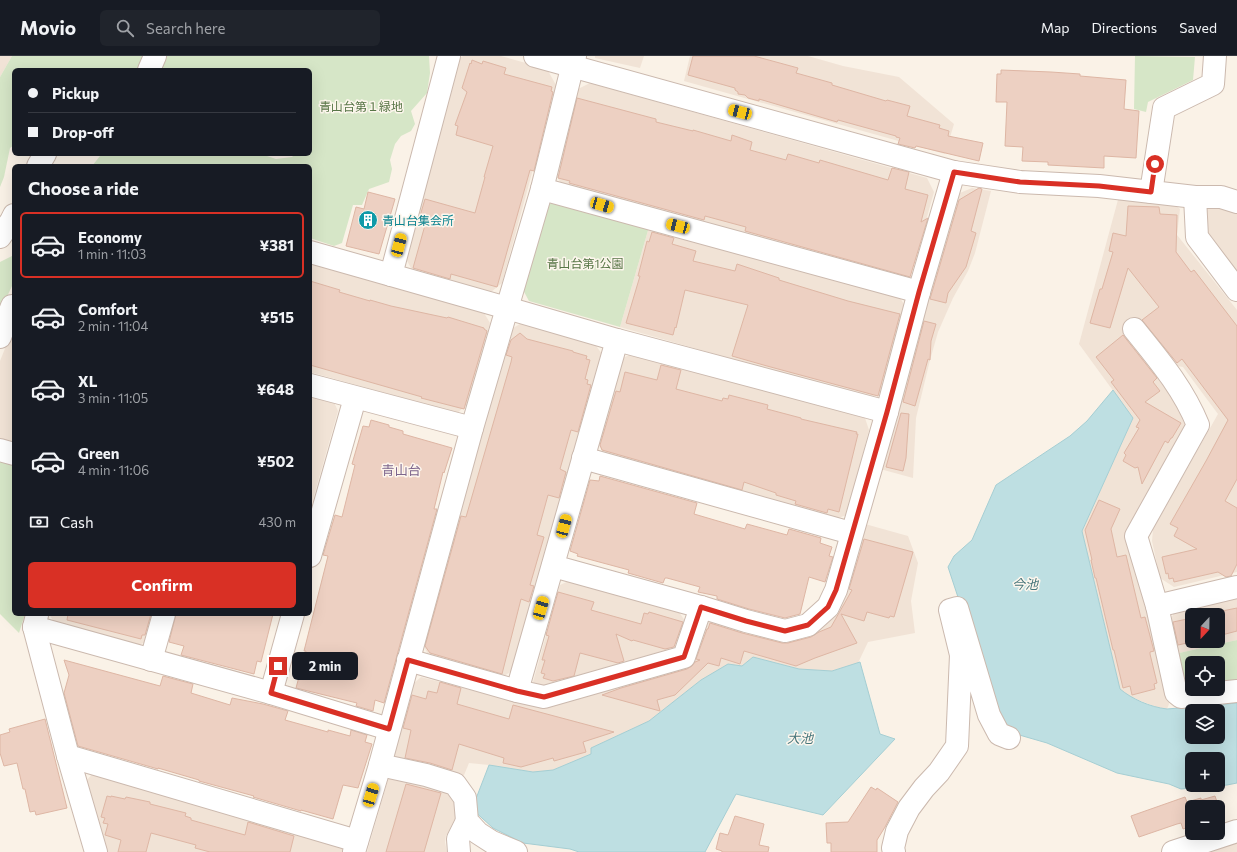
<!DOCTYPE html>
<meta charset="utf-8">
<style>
:root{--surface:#171b24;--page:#20242c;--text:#f1f3f6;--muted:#9ea1a6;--line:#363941;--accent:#d93025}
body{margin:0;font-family:Commissioner,"Noto Sans JP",sans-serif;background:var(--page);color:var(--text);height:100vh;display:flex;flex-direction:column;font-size:15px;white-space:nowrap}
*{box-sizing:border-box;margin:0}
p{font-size:13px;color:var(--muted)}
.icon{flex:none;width:22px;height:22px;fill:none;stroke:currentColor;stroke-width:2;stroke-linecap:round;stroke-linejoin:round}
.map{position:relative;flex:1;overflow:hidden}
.drawer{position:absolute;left:12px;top:108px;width:300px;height:452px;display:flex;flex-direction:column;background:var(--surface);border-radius:6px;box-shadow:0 4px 16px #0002}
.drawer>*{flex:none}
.banner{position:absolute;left:12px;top:12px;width:300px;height:88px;border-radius:6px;box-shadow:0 4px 16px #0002;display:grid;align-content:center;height:88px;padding:0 16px;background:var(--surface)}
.needle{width:26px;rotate:202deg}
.tools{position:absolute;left:1185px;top:552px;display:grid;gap:8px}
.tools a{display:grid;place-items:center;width:40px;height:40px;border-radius:6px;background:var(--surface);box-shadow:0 4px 16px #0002;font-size:20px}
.end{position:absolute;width:18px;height:18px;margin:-9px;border:5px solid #d93025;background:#fff;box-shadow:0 0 0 2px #fff}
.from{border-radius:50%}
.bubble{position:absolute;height:28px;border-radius:6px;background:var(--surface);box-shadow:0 4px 16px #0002;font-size:13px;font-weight:700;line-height:28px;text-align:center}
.car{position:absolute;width:12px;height:24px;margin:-12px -6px;border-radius:5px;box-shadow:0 0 3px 1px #0007;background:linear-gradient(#f5c518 24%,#345 0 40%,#f5c518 0 76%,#345 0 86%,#f5c518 0)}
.banner b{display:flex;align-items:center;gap:14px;height:38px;font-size:15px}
.banner b+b{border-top:1px solid var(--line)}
.banner i{width:10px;height:10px;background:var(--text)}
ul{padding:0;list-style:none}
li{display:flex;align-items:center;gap:12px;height:66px;margin:0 8px 6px;padding:0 8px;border:2px solid transparent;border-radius:6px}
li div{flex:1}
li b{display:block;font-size:15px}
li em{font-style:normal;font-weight:700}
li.current{border-color:var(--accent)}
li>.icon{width:36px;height:36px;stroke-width:1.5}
h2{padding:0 16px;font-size:18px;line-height:48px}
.pay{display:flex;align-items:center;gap:10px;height:44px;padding:0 16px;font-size:15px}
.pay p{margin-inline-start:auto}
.cta{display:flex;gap:8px;margin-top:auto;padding:8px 16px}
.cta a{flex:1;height:46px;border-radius:6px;background:var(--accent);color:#fff;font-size:16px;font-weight:700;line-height:46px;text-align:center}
header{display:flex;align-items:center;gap:24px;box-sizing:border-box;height:56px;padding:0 20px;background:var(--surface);border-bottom:1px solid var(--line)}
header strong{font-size:19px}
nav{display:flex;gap:22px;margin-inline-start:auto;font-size:14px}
.search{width:280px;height:36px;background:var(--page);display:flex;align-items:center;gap:10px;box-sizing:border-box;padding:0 14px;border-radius:6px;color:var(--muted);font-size:15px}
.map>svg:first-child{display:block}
.residential{fill:#f1e3d6;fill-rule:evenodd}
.green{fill:#d6e6c7}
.water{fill:#bedfe2;stroke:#a5ced3;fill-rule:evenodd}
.building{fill:#edd0c2;stroke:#deb6a4}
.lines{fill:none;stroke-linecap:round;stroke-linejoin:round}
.minor-casing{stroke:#cbb9ae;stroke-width:24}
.minor{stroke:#fff;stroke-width:22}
.route{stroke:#d93025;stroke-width:5}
.labels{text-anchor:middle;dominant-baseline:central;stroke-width:3;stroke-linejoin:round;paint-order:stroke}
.park-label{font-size:12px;fill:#587647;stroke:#fdf6ed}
.culture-label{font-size:12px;fill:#0d838f;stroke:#fdf6ed;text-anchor:start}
.neighbourhood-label{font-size:13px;fill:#7e668d;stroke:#fdf6ed}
.water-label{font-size:13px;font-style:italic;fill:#47767b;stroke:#fdf6ed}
</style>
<header>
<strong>Movio</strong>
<div class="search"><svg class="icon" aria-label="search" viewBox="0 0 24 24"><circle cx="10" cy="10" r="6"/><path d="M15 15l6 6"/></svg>Search here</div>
<nav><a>Map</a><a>Directions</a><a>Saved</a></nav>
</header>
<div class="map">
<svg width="1237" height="796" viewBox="0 0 1237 796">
<rect width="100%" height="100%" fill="#faf2e7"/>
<g class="residential">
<path d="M0 0H12L0 21Z"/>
<path d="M463 0H501L547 13 556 29 502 227 491 236 412 214 405 201 458 3Z"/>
<path d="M595 0H644L640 12 595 2Z"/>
<path d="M690 0H808L843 10 899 21 954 68 945 98 684 25Z"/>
<path d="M590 27 927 122 934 136 911 218 900 223 562 129 554 116 578 33Z"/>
<path d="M972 132 991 135 975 197 968 215 953 242 938 276 930 304 916 362 913 422 880 413 955 139Z"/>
<path d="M1119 140 1169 144 1180 153 1177 179 1237 254V516L1174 531 1160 522 1152 485 1153 473 1218 358 1183 311 1171 309 1134 261 1125 268 1187 361 1188 377 1131 476 1169 648 1167 653 1159 652 1128 640 1120 633 1082 475 1133 362 1079 288Z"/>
<path d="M1209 146 1237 151V219L1204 178 1199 157Z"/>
<path d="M649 171 897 237 905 250 882 336 869 342 620 271Z"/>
<path d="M310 208 484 257 490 267 468 348 457 357 310 316Z"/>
<path d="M523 266 594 287 602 298 515 613 504 620 430 603 423 588 510 274Z"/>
<path d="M14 270V389L0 385V305Z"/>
<path d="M635 296 865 362 869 374 847 459 835 463 605 401 598 387 621 303Z"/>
<path d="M310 336 332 342 338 355 310 454Z"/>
<path d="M865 468 908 480 918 507 911 545 915 577 868 586 858 607 832 615 799 613 753 601 742 610 728 609 701 624 649 665 591 692 592 698 553 714 533 716 489 709 469 707 462 724 392 705 412 629 421 621 540 652 690 602 701 571 710 563 814 571Z"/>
<path d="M571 524 679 556 685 565 683 581 669 593 542 635 533 626 560 529Z"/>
<path d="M1237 536V584L1179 597 1169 566 1179 548ZM1192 559H1218V585H1192Z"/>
<path d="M49 558H157L150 584 139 589 54 566Z"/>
<path d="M95 715 337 782 344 794V796H105L86 725Z"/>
<path d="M390 717 449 734 455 749V777L446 779 445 786 447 796H367Z"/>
<path d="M1237 780V796H1189Z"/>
</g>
<g class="green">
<path d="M12 0H429L430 17 427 37 411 55 415 68 411 75 401 80 395 88 390 104 392 113 389 126 369 133 362 149H353L342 187 334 190 310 182V110H92L100 100 105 98H261L276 103 292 101 295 98H310V14H14V89L10 92 4 121 0 131V21Z"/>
<path d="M1135 0 1195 1 1193 24 1148 46 1146 56 1134 53Z"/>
<path d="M559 144 649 171 620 271 529 245 522 232 547 149Z"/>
<path d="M14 199V226L0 255V206Z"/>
<path d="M0 404 14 407V558H25L19 577 0 558Z"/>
<path d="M1237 584V624L1218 627V607H1192V624L1183 620 1179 597Z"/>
</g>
<g class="water">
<path d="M1113 334 1133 362 1082 475 1120 633C1132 643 1150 651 1167 653L1237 647V727L1227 729 1181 733 1169 728 1117 717 1047 687 1009 676 1000 668 948 511 954 500 972 484 996 429 1070 380 1087 365ZM1192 655H1218V681H1192ZM1192 703H1218V729H1192Z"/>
<path d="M753 601 799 613 832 615 860 606 880 678 895 683 823 759 736 738 705 796H579L570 793 523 787 493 772 472 753 489 709 533 716 553 714 591 698V692L649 665 701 624 728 608 742 610Z"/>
</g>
<g class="building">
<path d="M693 0H754L798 12 796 17 832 27V29L886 45 887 44 910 50 907 60 940 69 939 72 949 75 948 80 983 87 979 105 916 90 915 92 898 88 900 82 896 81V80L838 64 837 66 759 43V45L748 42 745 39 738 38V36L735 34V32L688 19Z"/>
<path d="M472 4 482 8 483 5 506 12 504 18 552 31 551 35 553 36 534 115 530 114 497 231 451 218 450 223 413 212 427 162 420 160 425 143 475 157 485 121H484L493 90 456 79 458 70 455 69 467 36 462 32 470 7 471 8Z"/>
<path d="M1001 14 1051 16 1080 18V20L1126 24 1124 53 1139 55 1136 102 1104 100V112L1048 109V106L1022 105 1023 91 1005 90 1007 46H996L997 18H1001Z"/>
<path d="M577 42 656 63V66L693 75V74L731 85 732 79 752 86 750 94 786 104 788 98 819 107 820 104 888 124 892 112 909 116 905 133 928 139 921 166 928 162 910 221 745 175 746 171 705 160 704 164 569 127 570 125 558 122Z"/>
<path d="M979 132 982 133 971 175 976 177 966 211 948 237 946 247 930 243 959 144Z"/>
<path d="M368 136 395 143 379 198 346 190 356 151 364 153Z"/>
<path d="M1128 150 1159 151 1160 158 1177 159 1176 196 1191 216 1194 214 1237 270V423L1225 445 1237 452V508L1231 520 1226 521 1218 516 1174 526 1173 522 1169 523 1168 517 1166 518 1162 501 1197 493 1174 480 1178 472 1170 468 1206 405 1228 364 1182 303 1177 307 1142 264 1159 251 1128 212 1110 272 1090 267 1100 233H1102L1113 196 1109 195 1113 177 1126 180Z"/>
<path d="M652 176 674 182 672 188 696 195 693 205 735 215 737 208 779 222V224L848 245 900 258 878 340 767 310 732 300 748 249 685 234 676 272 675 271 673 279 626 267 640 220H638L647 185 649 186Z"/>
<path d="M310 225 340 234 339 236 370 245V244L391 250 447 262 448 261 484 272V273L487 275 464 353 421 342 422 341 310 309Z"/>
<path d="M924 265 936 268 931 285 930 304 928 303 915 350 903 346Z"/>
<path d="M520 277 527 283 573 295V296L587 300 586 303 590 304 585 323 588 324 587 328 591 329 578 376 571 374 560 413 566 416 559 442 548 439 537 479 544 481 530 529 534 530 529 546 521 543 502 618 430 597 425 590 461 460 466 461 511 306 512 301 506 299 511 284Z"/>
<path d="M1123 279 1157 322 1153 326 1160 335 1145 346 1181 367 1172 382H1171L1168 387 1165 385 1142 428 1138 411 1135 412 1123 405 1126 399 1124 397 1139 372 1136 371 1140 364 1111 326 1114 324 1096 301Z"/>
<path d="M661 309 681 314 676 333 722 345 723 342 728 343 729 339 768 349 767 353 801 362V363L857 376 856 378H858L839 456 828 453 827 457 795 448 796 445 776 439V437L744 426 742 434 602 394 600 389 616 335 620 336 625 316 657 324Z"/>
<path d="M901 357 909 358 906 402 903 415 886 411Z"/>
<path d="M371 364 389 369V371L403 375V378L452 392 444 417 443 416 434 453H437L384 647 375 644 373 655 356 650 357 647 296 632 306 595H304L328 500 323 499 335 459 342 461 355 409 352 408 363 370 369 371Z"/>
<path d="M600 420 697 447 694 458 745 473 747 468 787 479 789 473 821 482 820 487 832 491 829 500 833 501 825 526 809 521 800 558 785 562 749 553 717 543V540L698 536 700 531 667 522H665L663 527 628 517 629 514 577 500 578 498 570 495 590 424 599 425Z"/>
<path d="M1099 444 1120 453 1111 473 1117 501 1126 499 1141 562 1145 561 1154 595 1150 596V598L1157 627 1154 628 1155 633 1132 639 1130 630 1123 632 1114 594H1113L1096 522H1095L1091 504H1092L1085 474Z"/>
<path d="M864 483 913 496 894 561 890 560 889 562 867 556 864 565 841 558 857 587 815 602 796 610 744 595 740 608 721 602 719 610 708 607 675 639 657 644 660 655 602 639 621 632 687 613 692 610 695 606 700 604 696 603 707 573H708L710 567 742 577 782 587H788L811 581 819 576 831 571 852 534 849 533Z"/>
<path d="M558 536 594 546 591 554 641 568 644 557 648 558 649 556 683 566 674 591 665 593 633 584 632 585 616 578 624 605 618 607 580 597 574 620 553 625 543 622 545 618 541 617 545 604H542L549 580 546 579Z"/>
<path d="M1237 552V575L1218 580V559H1202Z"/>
<path d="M68 558H151L145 579H142L141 583 67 564Z"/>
<path d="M176 558H273L261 606 257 605 254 618 181 599 184 590 169 586Z"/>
<path d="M1192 562V585H1196L1178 589 1173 566Z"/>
<path d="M64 604 160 630 163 620 174 623 193 628 191 637 230 649 232 642 263 648 288 655 285 664 328 676V674L350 680 351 674 367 679 365 686 372 688 358 732 343 729 333 763 301 754V755L253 741 254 740 199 725V724L158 712V713L78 690 64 637 69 619Z"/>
<path d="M440 626 461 632 457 648 509 663 513 649 614 676 583 686 586 696 554 705 553 702 521 711 503 707 504 702 459 688 452 714 430 707 405 702 411 674 403 672 412 639 426 643 428 635 437 637Z"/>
<path d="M45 663 67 752 36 759 35 755 30 756 25 733H23L17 707 4 710 0 697V679L10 676 9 673Z"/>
<path d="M406 728 441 737 424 796H386Z"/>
<path d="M871 731 876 734 877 732 898 746 885 771 877 784V796H831V787H827L826 767 848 766Z"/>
<path d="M107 740 111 741V740L125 743 126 741 150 746V748L186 757 185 760 191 762V764L245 779 248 766 294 780 290 796H210L195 792 196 789 151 777 146 796H118L121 784 105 779 108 768 103 767 105 762 101 761Z"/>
<path d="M1215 740 1222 760 1218 761V751H1192V770L1183 773 1181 767 1177 768 1139 781 1131 760 1185 741 1187 746 1201 742V744Z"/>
<path d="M735 760 764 768 759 789 769 791 768 796H722V795L716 793 720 777 728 779Z"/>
</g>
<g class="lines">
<defs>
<g id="minor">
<path d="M535 0 954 116 1020 126 1099 130 1195 141H1221L1237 146"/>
<path d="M149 14 155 0"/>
<path d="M38 110 45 98"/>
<path d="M542 133 919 236"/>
<path d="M1151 136 1164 52 1213 28 1215 0"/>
<path d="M1195 141 1197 181 1237 234"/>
<path d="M0 181 11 165 14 159"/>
<path d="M310 196 507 252 617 284 887 356"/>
<path d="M391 219 449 0"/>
<path d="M1134 273C1159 304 1183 332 1198 369L1136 480 1157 550 1176 637 1181 641 1237 635"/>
<path d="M0 281 12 250H14"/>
<path d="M310 329 472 372"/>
<path d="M0 394 14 398"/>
<path d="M583 402 851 477"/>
<path d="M310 500 355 342"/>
<path d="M553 510 701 551 746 565 785 575 808 569 828 551 836 534 887 356 919 236 954 116"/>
<path d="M1157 550 1237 531"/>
<path d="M37 559 34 571 68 700 96 796"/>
<path d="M34 571 271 637 389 673"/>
<path d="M151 604 164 558"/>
<path d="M408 604 517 635 544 641 684 601 701 551"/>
<path d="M517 635 617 284"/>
<path d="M271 637 293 558"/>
<path d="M68 700 357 785"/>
<path d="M380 709 426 719 455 728 465 742 467 765 478 777 492 786 516 796"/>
<path d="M354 796 380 709 472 372 542 133 575 0"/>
<path d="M459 796 458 783 467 765"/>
<path d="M894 796 893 792 897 775 909 752 924 732 939 716 957 690 961 599 950 554 957 552 989 659 999 678 1009 682"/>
<path d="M1173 796 1237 775"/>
</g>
</defs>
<use href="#minor" class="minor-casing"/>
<use href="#minor" class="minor"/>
</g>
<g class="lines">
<path class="route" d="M278 610 271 637 389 673 408 604 517 635 544 641 684 601 701 551 746 565 785 575 808 569 828 551 836 534 887 356 919 236 954 116 1020 126 1099 130 1151 136 1155 108"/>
</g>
<defs>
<symbol id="building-disc" viewBox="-11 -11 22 22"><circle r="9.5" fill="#0f9aa8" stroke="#fdf6ed"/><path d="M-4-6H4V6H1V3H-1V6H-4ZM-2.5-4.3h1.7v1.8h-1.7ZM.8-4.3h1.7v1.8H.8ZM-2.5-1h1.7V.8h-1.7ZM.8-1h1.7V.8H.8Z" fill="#fff"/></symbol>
</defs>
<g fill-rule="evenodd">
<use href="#building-disc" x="357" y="153" width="22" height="22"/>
</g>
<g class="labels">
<g class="park-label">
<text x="361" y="50">青山台第１緑地</text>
<text x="585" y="207">青山台第1公園</text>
</g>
<g class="culture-label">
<text x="382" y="164">青山台集会所</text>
</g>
<g class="neighbourhood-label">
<text x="401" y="414">青山台</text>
</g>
<g class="water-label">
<text x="1025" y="528">今池</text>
<text x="800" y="682">大池</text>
</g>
</g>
</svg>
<div class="tools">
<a><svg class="needle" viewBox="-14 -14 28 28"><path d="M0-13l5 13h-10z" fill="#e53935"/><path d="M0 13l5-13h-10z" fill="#9ea1a6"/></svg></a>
<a><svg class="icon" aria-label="locate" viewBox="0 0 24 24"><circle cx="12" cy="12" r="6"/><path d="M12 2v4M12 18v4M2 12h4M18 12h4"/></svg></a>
<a><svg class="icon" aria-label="layers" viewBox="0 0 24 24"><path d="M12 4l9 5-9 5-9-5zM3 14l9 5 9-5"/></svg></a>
<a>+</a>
<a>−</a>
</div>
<i class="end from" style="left:1155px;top:108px"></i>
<i class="end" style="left:278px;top:610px"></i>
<div class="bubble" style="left:292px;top:596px;width:66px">2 min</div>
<i class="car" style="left:740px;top:56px;rotate:285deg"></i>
<i class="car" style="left:602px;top:149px;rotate:106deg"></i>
<i class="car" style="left:678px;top:170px;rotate:285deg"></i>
<i class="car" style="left:399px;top:189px;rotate:15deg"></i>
<i class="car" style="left:564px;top:470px;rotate:15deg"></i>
<i class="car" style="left:541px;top:552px;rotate:16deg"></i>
<i class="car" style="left:371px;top:739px;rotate:17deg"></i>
<div class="banner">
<b><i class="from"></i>Pickup</b>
<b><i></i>Drop-off</b>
</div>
<section class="drawer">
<h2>Choose a ride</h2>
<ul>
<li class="current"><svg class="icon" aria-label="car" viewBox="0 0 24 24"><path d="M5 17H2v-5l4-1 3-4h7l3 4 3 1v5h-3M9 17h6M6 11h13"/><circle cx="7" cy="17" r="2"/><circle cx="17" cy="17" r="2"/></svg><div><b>Economy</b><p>1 min · 11:03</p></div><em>¥381</em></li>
<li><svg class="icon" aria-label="car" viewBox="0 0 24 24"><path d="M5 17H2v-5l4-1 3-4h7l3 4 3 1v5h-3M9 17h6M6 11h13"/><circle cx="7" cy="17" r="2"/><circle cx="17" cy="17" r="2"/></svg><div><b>Comfort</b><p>2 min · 11:04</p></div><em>¥515</em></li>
<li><svg class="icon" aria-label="car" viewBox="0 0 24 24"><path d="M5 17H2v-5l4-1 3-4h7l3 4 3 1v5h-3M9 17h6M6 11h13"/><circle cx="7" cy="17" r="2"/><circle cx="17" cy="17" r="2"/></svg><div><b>XL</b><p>3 min · 11:05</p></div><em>¥648</em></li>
<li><svg class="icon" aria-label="car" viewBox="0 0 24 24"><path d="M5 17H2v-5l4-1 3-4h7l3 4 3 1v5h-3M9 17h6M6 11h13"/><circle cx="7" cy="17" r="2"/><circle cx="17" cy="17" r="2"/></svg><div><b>Green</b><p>4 min · 11:06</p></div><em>¥502</em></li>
</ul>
<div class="pay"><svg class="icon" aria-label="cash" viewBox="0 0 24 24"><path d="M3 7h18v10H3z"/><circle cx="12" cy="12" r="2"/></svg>Cash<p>430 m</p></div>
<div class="cta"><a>Confirm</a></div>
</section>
</div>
